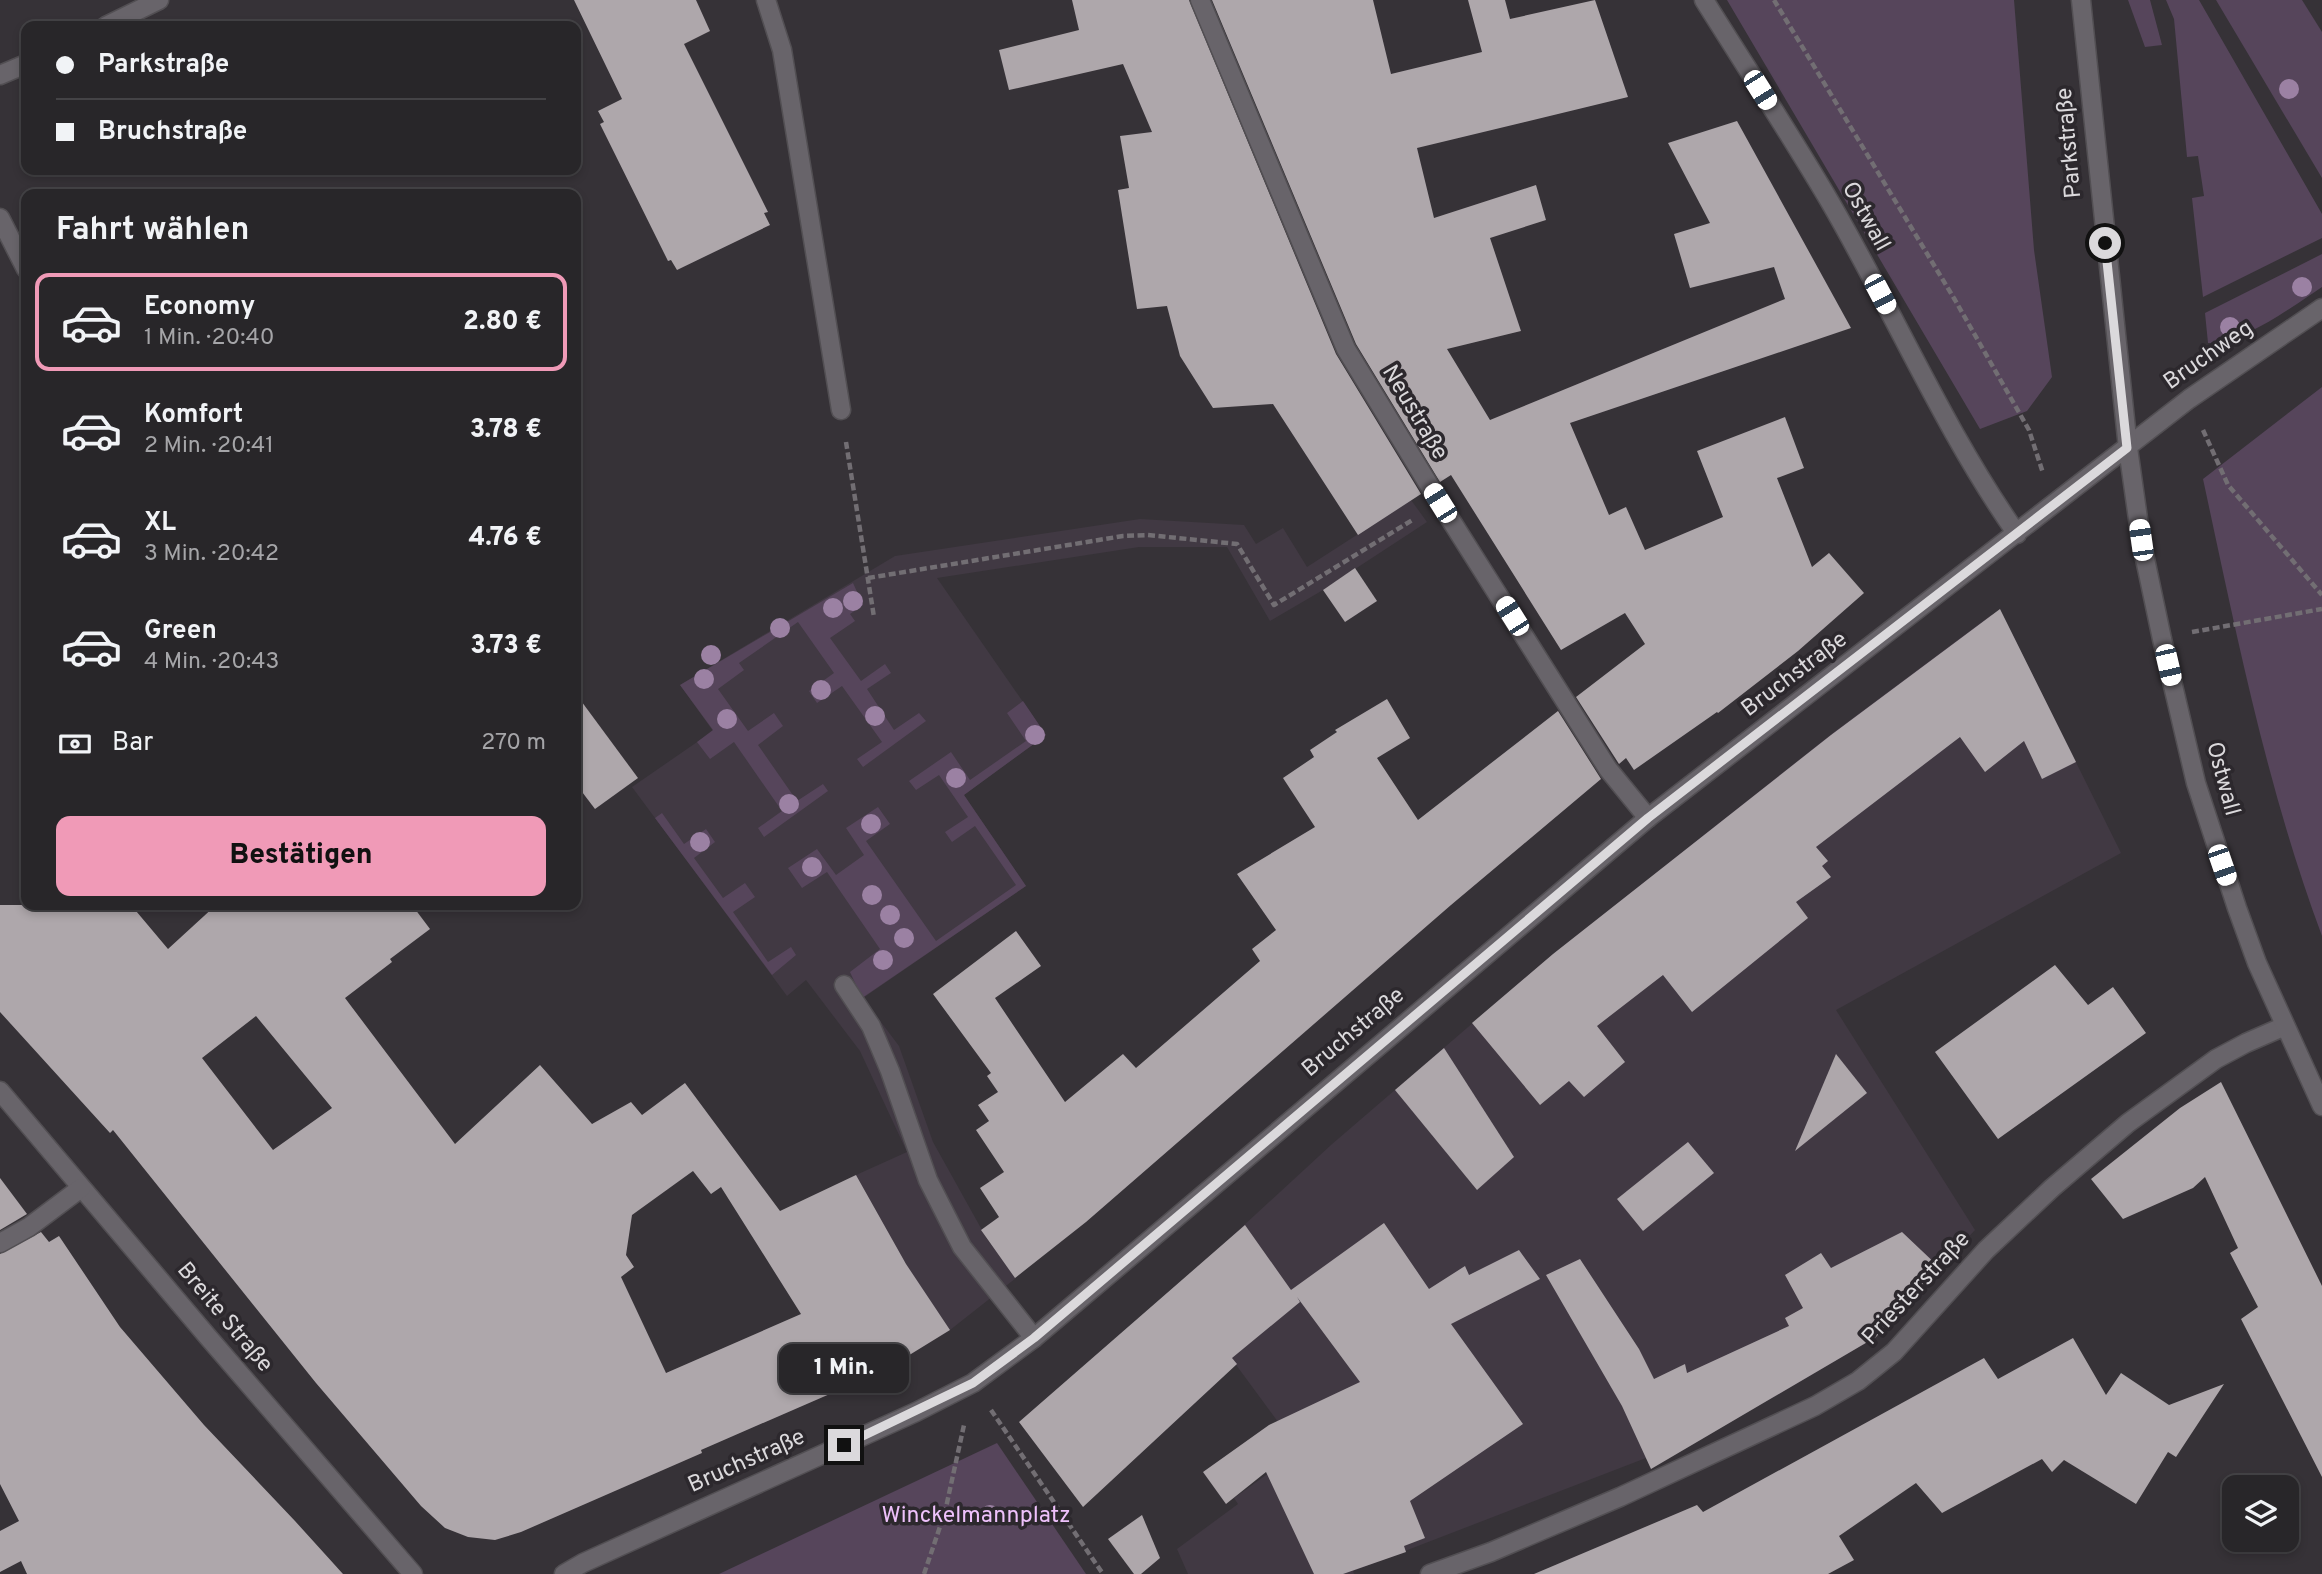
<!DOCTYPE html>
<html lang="de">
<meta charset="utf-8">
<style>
:root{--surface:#282629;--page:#302e31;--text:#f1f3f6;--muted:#a5a5a8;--line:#444346;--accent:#f09ab7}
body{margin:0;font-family:Overpass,sans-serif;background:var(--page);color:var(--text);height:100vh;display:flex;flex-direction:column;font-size:26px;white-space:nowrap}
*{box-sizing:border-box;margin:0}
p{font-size:23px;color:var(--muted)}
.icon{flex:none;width:38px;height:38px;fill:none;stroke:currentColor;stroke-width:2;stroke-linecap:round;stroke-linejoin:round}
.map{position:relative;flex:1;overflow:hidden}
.details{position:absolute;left:21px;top:189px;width:560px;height:721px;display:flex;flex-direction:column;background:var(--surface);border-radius:14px;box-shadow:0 4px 10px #0003,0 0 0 2px var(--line)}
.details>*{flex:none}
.guide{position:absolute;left:21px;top:21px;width:560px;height:154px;border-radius:14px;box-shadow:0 4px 10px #0003,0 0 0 2px var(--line);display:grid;align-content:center;height:154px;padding:0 35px;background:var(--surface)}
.fabs{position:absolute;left:2222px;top:1475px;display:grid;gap:14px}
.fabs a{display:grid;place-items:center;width:77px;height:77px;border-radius:14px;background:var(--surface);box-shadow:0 4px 10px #0003,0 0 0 2px var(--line);font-size:35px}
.end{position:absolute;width:32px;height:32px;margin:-16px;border:9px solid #dbd9dc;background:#111;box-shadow:0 0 0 4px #111}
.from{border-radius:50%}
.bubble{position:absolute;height:49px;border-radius:14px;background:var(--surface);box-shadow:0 4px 10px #0003,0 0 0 2px var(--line);font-size:23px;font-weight:800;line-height:49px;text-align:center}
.car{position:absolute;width:21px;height:42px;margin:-21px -10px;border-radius:9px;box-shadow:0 0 5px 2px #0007;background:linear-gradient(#fff 24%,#345 0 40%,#fff 0 76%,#345 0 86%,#fff 0)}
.guide b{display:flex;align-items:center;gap:24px;height:66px;font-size:26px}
.guide b+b{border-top:2px solid var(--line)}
.guide i{width:18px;height:18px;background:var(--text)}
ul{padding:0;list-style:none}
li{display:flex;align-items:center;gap:21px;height:98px;margin:0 14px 10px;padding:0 21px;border:4px solid transparent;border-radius:14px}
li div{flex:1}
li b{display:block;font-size:26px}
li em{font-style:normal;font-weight:800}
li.active{border-color:var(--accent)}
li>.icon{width:63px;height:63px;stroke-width:1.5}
h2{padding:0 35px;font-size:32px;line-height:84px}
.pay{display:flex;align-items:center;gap:18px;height:77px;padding:0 35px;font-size:26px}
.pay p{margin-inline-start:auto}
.action{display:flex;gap:14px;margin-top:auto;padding:14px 35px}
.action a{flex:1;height:80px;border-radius:14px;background:var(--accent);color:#111;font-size:28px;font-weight:800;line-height:80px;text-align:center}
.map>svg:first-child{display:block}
.built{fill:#413943}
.green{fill:#56455b}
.building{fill:#aea7ab;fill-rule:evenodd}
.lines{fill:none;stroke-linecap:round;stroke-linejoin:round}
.service-casing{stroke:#524f53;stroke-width:21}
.minor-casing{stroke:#524f53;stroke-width:21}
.secondary-casing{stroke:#524f53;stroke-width:21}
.path{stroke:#726e73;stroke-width:4.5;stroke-dasharray:7 3.5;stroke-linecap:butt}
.service{stroke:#68646a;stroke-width:18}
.minor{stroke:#68646a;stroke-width:18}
.secondary{stroke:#68646a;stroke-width:18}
.tree{fill:#9b81a3}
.route{stroke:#dbd9dc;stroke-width:9}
.labels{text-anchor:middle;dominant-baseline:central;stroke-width:7;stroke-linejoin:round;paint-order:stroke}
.street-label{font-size:23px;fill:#dbd9dc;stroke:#2c282d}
.park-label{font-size:23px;fill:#eec1fb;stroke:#2c282d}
</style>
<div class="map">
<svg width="2322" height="1574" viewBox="0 0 2322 1574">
<rect width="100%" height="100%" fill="#363237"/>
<g class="built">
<path d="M1411 500 1427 522 1323 590 1270 621 1227 547H1139L937 578 1046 735 964 795 1026 886 863 998 899 1046 933 1142 987 1239 1016 1278 950 1330 908 1268 856 1175 907 1152 860 1051 806 980 787 996 632 787 713 731 680 685 895 556 1140 519 1244 525 1256 544 1283 528 1307 567Z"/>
<path d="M1991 615 2005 619 2121 853 1836 1010 1975 1230 1876 1337 1776 1396 1646 1458 1353 1571 1354 1574H1188L1177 1549 1238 1504 1234 1498 1290 1458 1292 1441 1178 1286 1331 1145 1546 960 1834 732Z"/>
</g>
<g class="green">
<path d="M1727 0H2014L2034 250 2052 377 2027 411 1980 429Z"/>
<path d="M2128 0H2150L2162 45 2145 47Z"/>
<path d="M2166 0H2199L2322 214V238L2203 297 2192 198 2204 196 2198 156 2187 157 2174 19Z"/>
<path d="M2216 0H2302L2322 32V178Z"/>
<path d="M2322 254V287C2295 305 2241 345 2208 343L2205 313Z"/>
<path d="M2322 387V936C2267 789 2236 632 2203 479Z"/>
<path d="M853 583 863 605 850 614 855 621 830 638 861 681 885 664 891 673 867 689 894 730 919 713 926 721 863 767 857 759 882 742 842 686 817 703 809 691 834 673 798 622 739 663 744 670 718 689 748 731 774 713 783 726 758 745 797 801 823 784 828 791 764 837 758 828 782 811 734 742 710 759 697 742 713 730 680 685Z"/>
<path d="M1023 701 1046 735 964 795 1026 886 862 998 850 972 880 949 827 872 802 888 788 868 817 849 836 875 864 855 846 828 878 807 890 824 866 841 936 941 1016 885 975 826 952 842 945 832 968 817 939 775 916 790 909 781 951 752 970 780 1026 741 1007 713Z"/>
<path d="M662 813 684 844 706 829 715 842 694 858 723 898 745 883 755 897 733 912 768 962 791 947 796 955 772 975 655 818Z"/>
<path d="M997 1443 1086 1574H719Z"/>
</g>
<g class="building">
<path d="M574 0H696L710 31 684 44 768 212 764 213 770 225 677 270 671 260 668 261 600 124 604 122 598 111 622 99Z"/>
<path d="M1072 0H1189L1336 354 1421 494 1358 535 1273 404 1213 408 1180 356 1167 306 1137 309 1118 190 1129 188 1120 136 1152 132 1123 64 1009 90 999 50 1079 30Z"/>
<path d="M1212 0H1373L1391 74 1482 52 1468 0H1505L1510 19 1595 0 1628 97 1417 148 1434 218 1536 185 1546 220 1490 238 1521 331 1447 349 1490 420 1785 299 1774 267 1690 288 1674 234 1710 223 1668 143 1737 121 1851 328 1570 423 1609 515 1626 507 1645 550 1723 517 1697 451 1785 417 1804 468 1777 478 1812 567 1829 553 1864 593 1798 651 1718 713 1717 712 1634 770 1626 758 1619 764 1576 697 1645 644 1625 613 1561 650 1451 475 1440 482 1356 344Z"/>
<path d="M1355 568 1377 601 1345 622 1323 590Z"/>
<path d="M2000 609 2076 762 2042 779 2024 741 1985 772 1960 737 1816 847 1828 861 1822 866 1831 877 1796 902 1808 918 1692 1012 1663 975 1597 1026 1625 1062 1584 1097 1569 1081 1540 1105 1472 1023 1553 954 1831 735Z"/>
<path d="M576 694 638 778 595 809 576 784Z"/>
<path d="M1387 699 1410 738 1377 758 1418 820 1558 711 1601 779 1451 905 1086 1222 1015 1278 981 1230 999 1217 980 1188 1004 1172 976 1130 989 1121 978 1105 998 1092 987 1076 991 1073 933 994 1016 931 1041 966 995 998 1065 1102 1123 1054 1136 1068 1260 961 1252 949 1276 930 1237 874 1315 827 1283 778 1314 757 1310 750 1337 732 1335 730Z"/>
<path d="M0 905H131L168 949 216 905H412L430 929 390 959 392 962 345 998 455 1144 540 1065 592 1124 631 1102 642 1115 685 1083 780 1211 856 1175 906 1264 950 1330 885 1370 701 1450 702 1453 521 1532 495 1540 468 1537 445 1528 421 1506 316 1383 113 1130 110 1133 0 1012ZM256 1016 332 1108 273 1150 202 1058ZM693 1171 711 1194 721 1187 801 1314 666 1373 621 1277 634 1267 626 1255 632 1215Z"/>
<path d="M2055 965 2088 1005 2113 987 2146 1033 1998 1139 1935 1052Z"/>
<path d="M1444 1048 1514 1157 1477 1190 1395 1090Z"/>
<path d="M1836 1054 1867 1093 1795 1151Z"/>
<path d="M2221 1082 2322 1286V1477L2241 1319 2258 1307 2230 1253 2238 1248 2205 1177 2193 1188 2123 1219 2091 1179 2180 1108Z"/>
<path d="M1688 1142 1714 1173 1643 1231 1617 1199Z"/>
<path d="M0 1178 27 1214 0 1230Z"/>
<path d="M1384 1223 1429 1289 1465 1266 1469 1275 1519 1250 1540 1279 1451 1324 1523 1424 1410 1501 1425 1538 1404 1546 1406 1552 1343 1574H1314L1266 1472 1226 1504 1203 1472 1269 1425 1360 1382 1297 1297 1300 1302 1232 1358 1237 1364 1083 1507 1019 1422 1245 1225 1291 1290Z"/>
<path d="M41 1232 49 1242 59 1236 120 1327 204 1425 295 1521 343 1574H27L21 1561 0 1572V1531L19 1521 0 1484V1254Z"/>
<path d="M1902 1232 1940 1268 1876 1337 1651 1469 1622 1406 1546 1275 1580 1259 1639 1349 1654 1379 1685 1364 1687 1373 1789 1326 1785 1318 1803 1308 1785 1275 1821 1253 1831 1268Z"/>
<path d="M2073 1338 2106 1395 2121 1373 2169 1405 2224 1384 2176 1457 2168 1452 2136 1504 2064 1460 2052 1472 2042 1459 1942 1513 1916 1483 1839 1536 1854 1560 1828 1574H1534L1697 1505 1703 1512 1984 1358 1998 1379Z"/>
<path d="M1142 1515 1160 1558 1141 1574H1134L1108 1539Z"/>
</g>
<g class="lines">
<defs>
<g id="service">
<path d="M766 0 782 50 841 410"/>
<path d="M0 218 26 269"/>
<path d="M844 985 871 1026 890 1071 928 1180 962 1247 1034 1338"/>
</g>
<g id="minor">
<path d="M1200 0 1346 349 1440 503 1608 769 1648 818"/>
<path d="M1704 0C1746 67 1790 134 1830 202 1894 312 1944 430 2017 534"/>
<path d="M106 26 159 0"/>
<path d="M0 75 26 64"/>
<path d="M0 1091 208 1337 413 1574"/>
<path d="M0 1243 29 1227 81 1188"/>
<path d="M564 1574 583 1563 916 1412 973 1383 1034 1338 1648 818 2189 399 2322 308"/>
<path d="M1430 1574 1491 1552 1620 1497 1815 1406 1858 1381 1894 1352 1986 1250 2052 1188 2128 1123 2216 1059 2246 1043 2285 1026"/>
</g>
<path id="secondary" d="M2081 0 2128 448 2141 540 2162 639 2196 783 2237 908 2257 963 2322 1106"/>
</defs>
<use href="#service" class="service-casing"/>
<use href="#minor" class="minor-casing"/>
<use href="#secondary" class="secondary-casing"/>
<g class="path">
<path d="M1774 0 1955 300 2029 430 2043 473"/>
<path d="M2203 430 2228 485 2322 595"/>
<path d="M846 442 874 617"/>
<path d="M868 578 1123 536 1148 535 1237 544 1274 605 1414 519"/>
<path d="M2192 632 2322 609"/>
<path d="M991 1410 1103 1574"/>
<path d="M924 1574 945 1512 964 1425"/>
</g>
<use href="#service" class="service"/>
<use href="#minor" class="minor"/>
<use href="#secondary" class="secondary"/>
</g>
<g class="tree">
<circle cx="2289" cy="89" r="10"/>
<circle cx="2302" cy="287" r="10"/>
<circle cx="2230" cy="327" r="10"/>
<circle cx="853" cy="601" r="10"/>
<circle cx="833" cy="608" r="10"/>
<circle cx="780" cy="628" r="10"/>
<circle cx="711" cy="655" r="10"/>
<circle cx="704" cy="679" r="10"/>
<circle cx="821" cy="690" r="10"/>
<circle cx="875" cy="716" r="10"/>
<circle cx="727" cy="719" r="10"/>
<circle cx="1035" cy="735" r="10"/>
<circle cx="956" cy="778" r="10"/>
<circle cx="789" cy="804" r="10"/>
<circle cx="871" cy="824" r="10"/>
<circle cx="700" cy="842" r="10"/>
<circle cx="812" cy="867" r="10"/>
<circle cx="872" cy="895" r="10"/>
<circle cx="890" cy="915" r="10"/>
<circle cx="904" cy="938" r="10"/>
<circle cx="883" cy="960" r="10"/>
<circle cx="990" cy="1515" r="10"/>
</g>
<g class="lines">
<path class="route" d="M844 1445 973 1383 1034 1338 1648 818 2127 448 2105 243"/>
</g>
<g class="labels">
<g class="street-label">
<text transform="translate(2070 143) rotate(-95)">Parkstraße</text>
<text transform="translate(1865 217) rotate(61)">Ostwall</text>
<text transform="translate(2209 356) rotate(-35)">Bruchweg</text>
<text transform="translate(1414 413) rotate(59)">Neustraße</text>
<text transform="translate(1795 675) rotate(-37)">Bruchstraße</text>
<text transform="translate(2222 779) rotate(75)">Ostwall</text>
<text transform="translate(1354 1033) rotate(-40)">Bruchstraße</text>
<text transform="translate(1917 1289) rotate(-47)">Priesterstraße</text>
<text transform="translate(224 1318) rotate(50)">Breite Straße</text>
<text transform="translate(747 1462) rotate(-24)">Bruchstraße</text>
</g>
<g class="park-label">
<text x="976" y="1516">Winckelmannplatz</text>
</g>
</g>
</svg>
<div class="fabs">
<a><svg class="icon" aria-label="layers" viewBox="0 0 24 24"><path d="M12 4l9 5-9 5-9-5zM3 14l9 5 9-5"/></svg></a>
</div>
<i class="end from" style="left:2105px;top:243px"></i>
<i class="end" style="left:844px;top:1445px"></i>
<div class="bubble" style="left:779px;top:1344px;width:130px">1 Min.</div>
<i class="car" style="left:1760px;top:90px;rotate:148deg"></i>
<i class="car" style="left:1880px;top:294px;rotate:152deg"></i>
<i class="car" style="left:1440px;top:503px;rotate:328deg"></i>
<i class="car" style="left:2141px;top:540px;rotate:352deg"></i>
<i class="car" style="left:1512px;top:616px;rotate:328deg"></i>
<i class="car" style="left:2168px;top:665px;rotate:167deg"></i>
<i class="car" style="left:2222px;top:865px;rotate:161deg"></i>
<div class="guide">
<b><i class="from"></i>Parkstraße</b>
<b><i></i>Bruchstraße</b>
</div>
<section class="details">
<h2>Fahrt wählen</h2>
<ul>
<li class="active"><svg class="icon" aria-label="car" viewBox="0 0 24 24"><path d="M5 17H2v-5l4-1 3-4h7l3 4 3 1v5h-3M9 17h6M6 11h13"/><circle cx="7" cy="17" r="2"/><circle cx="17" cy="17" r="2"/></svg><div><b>Economy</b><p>1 Min. · 20:40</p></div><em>2.80 €</em></li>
<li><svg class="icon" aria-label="car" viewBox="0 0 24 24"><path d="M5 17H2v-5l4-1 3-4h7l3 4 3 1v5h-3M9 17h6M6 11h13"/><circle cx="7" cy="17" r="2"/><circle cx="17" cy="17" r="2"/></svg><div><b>Komfort</b><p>2 Min. · 20:41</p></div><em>3.78 €</em></li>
<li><svg class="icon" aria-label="car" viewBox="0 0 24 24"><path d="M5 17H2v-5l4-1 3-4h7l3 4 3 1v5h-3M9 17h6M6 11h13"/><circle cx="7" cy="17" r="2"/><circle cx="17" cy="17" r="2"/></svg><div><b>XL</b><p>3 Min. · 20:42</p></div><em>4.76 €</em></li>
<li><svg class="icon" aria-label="car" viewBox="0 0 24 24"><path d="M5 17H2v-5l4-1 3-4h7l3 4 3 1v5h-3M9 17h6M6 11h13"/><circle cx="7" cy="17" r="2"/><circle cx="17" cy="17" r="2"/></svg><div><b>Green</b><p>4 Min. · 20:43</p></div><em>3.73 €</em></li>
</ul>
<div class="pay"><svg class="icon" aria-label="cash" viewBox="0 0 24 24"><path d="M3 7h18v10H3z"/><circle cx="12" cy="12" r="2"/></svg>Bar<p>270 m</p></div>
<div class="action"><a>Bestätigen</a></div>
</section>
</div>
